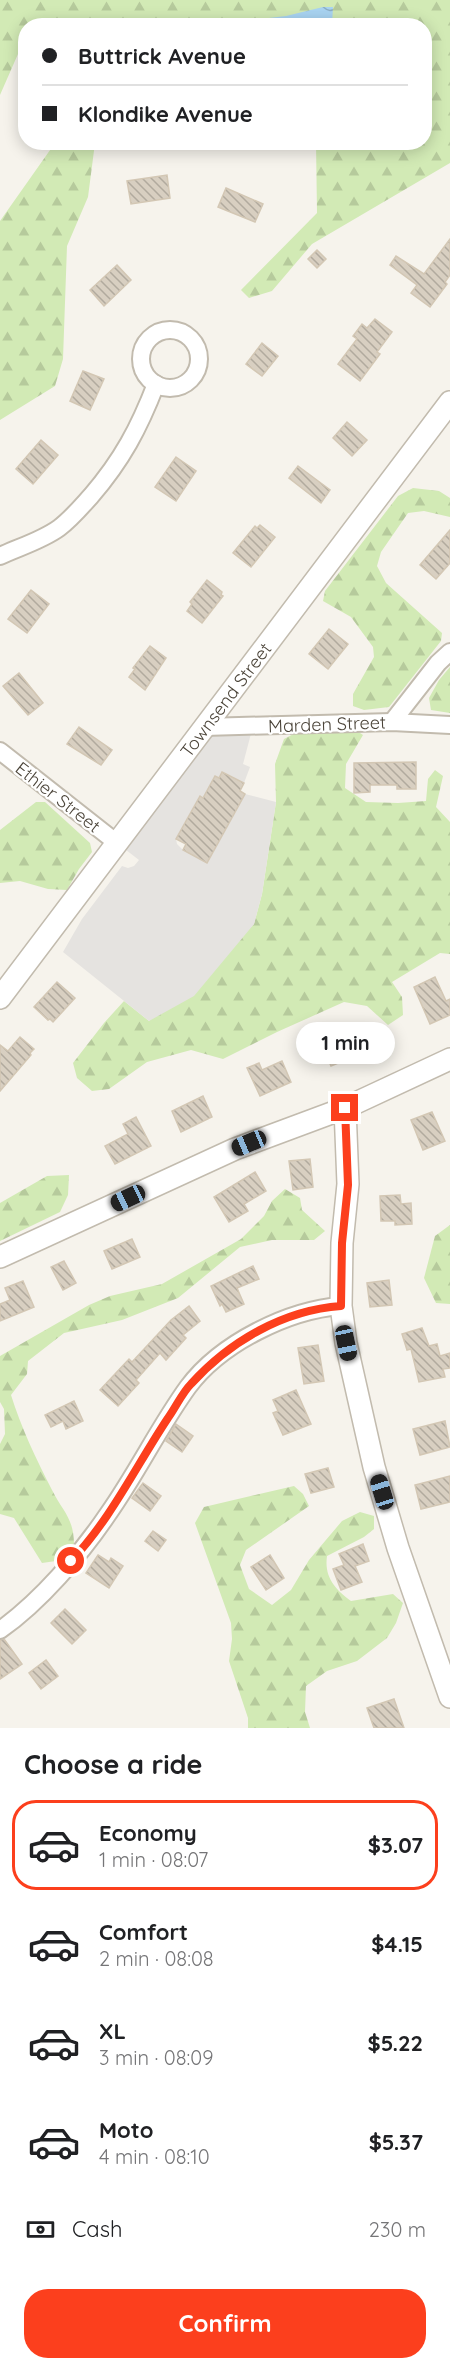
<!DOCTYPE html>
<meta charset="utf-8">
<style>
:root{--surface:#fff;--page:#f6f6f6;--text:#202124;--muted:#757577;--line:#e0e0e0;--accent:#fc3f1d}
body{margin:0;font-family:Quicksand,sans-serif;background:var(--page);color:var(--text);height:100vh;display:flex;flex-direction:column;font-size:22px;white-space:nowrap}
*{box-sizing:border-box;margin:0}
p{font-size:20px;color:var(--muted)}
.icon{flex:none;width:33px;height:33px;fill:none;stroke:currentColor;stroke-width:2;stroke-linecap:round;stroke-linejoin:round}
.map{position:relative;height:1728px;overflow:hidden}
.drawer{display:flex;flex-direction:column;background:var(--surface);flex:1}
.drawer>*{flex:none}
.top-card{position:absolute;left:18px;top:18px;width:414px;height:132px;border-radius:24px;box-shadow:0 3px 15px #0003;display:grid;align-content:center;height:132px;padding:0 24px;background:var(--surface)}
.end{position:absolute;width:27px;height:27px;margin:-14px;border:8px solid #fc3f1d;background:#fff;box-shadow:0 0 0 3px #fff}
.from{border-radius:50%}
.bubble{position:absolute;height:42px;border-radius:21px;background:var(--surface);box-shadow:0 3px 15px #0003;font-size:20px;font-weight:800;line-height:42px;text-align:center}
.car{position:absolute;width:18px;height:36px;margin:-18px -9px;border-radius:8px;box-shadow:0 0 4px 2px #0007;background:linear-gradient(#222 24%,#8ab4d8 0 40%,#222 0 76%,#8ab4d8 0 86%,#222 0)}
.top-card b{display:flex;align-items:center;gap:21px;height:57px;font-size:22px}
.top-card b+b{border-top:2px solid var(--line)}
.top-card i{width:15px;height:15px;background:var(--text)}
ul{padding:0;list-style:none}
li{display:flex;align-items:center;gap:18px;height:90px;margin:0 12px 9px;padding:0 12px;border:3px solid transparent;border-radius:24px}
li div{flex:1}
li b{display:block;font-size:22px}
li em{font-style:normal;font-weight:800}
li.selected{border-color:var(--accent)}
li>.icon{width:54px;height:54px;stroke-width:1.5}
h2{padding:0 24px;font-size:27px;line-height:72px}
.pay{display:flex;align-items:center;gap:15px;height:66px;padding:0 24px;font-size:22px}
.pay p{margin-inline-start:auto}
.button{display:flex;gap:12px;margin-top:auto;padding:12px 24px}
.button a{flex:1;height:69px;border-radius:24px;background:var(--accent);color:#fff;font-size:24px;font-weight:800;line-height:69px;text-align:center}
.map>svg:first-child{display:block}
.forest{fill:url(#forest-firs)}
.parking{fill:#e5e3e0}
.water{fill:url(#water-waves)}
.building{fill:url(#building-back-hatch);stroke:#d3c7b4;stroke-width:1.5}
.lines{fill:none;stroke-linecap:round;stroke-linejoin:round}
.minor-casing{stroke:#c2bbae;stroke-width:20}
.tertiary-casing{stroke:#c2bbae;stroke-width:24}
.minor{stroke:#fff;stroke-width:16}
.tertiary{stroke:#fff;stroke-width:21}
.route{stroke:#fc3f1d;stroke-width:8}
.labels{text-anchor:middle;dominant-baseline:central;stroke-width:4.5;stroke-linejoin:round;paint-order:stroke}
.street-label{font-size:18px;fill:#4b4439;stroke:#fff}
</style>
<div class="map">
<svg width="450" height="1728" viewBox="0 0 450 1728">
<defs>
<pattern id="forest-firs" width="22" height="20" patternUnits="userSpaceOnUse" patternTransform="scale(1.5)"><rect width="22" height="20" fill="#d2eab5"/><path d="M5 1l3.5 6h-7zM16 11l3.5 6h-7z" fill="#b6ca9c"/></pattern>
<pattern id="water-waves" width="16" height="10" patternUnits="userSpaceOnUse" patternTransform="scale(1.5)"><rect width="16" height="10" fill="#a9d4f2"/><path d="M0 5q4-4 8 0t8 0" fill="none" stroke="#8caec5"/></pattern>
<pattern id="building-back-hatch" width="6" height="6" patternUnits="userSpaceOnUse" patternTransform="scale(1.5)"><rect width="6" height="6" fill="#d8cfc1"/><path d="M-1 5l2 2M0 0l6 6M5-1l2 2" fill="none" stroke="#b1aa9e"/></pattern>
</defs>
<rect width="100%" height="100%" fill="#f6f3ec"/>
<g class="forest">
<path d="M0 0H450V163L312 244 272 291 249 298 241 290 317 213 316 143 424 142V26H26L25 38 0 95Z"/>
<path d="M55 143H95L88 197 67 246 63 359 55 386 0 420V221Z"/>
<path d="M413 488 439 491 450 498V517L424 511 408 513 381 552 377 566 386 583 442 633 441 641 389 707 364 710 353 706V694L374 657 373 647 351 617 323 601 325 591 398 496Z"/>
<path d="M450 667V713L431 710 429 698 439 680Z"/>
<path d="M354 729 363 735 346 764 345 788 366 802 398 803 426 801 428 779 435 770 443 776 436 807 450 822V954L440 953 392 982 402 997 403 1015 388 1025 367 1006 344 1002 277 1032 223 1059 191 1050 147 1062 109 1089 92 1091 77 1078 73 1063 104 1023 124 1001 149 1021 254 924 262 894 276 802 275 764 284 739 301 730Z"/>
<path d="M36 802H45L90 843 92 852 79 869 67 890 48 889 20 881 0 883V830Z"/>
<path d="M69 1175 68 1195 60 1212 0 1241V1203L47 1176Z"/>
<path d="M285 1189 300 1198 302 1210 325 1231 314 1240H272L240 1247 178 1298 122 1320 64 1333 28 1361 27 1374 11 1395C21 1427 36 1459 52 1490 63 1512 74 1518 74 1545L56 1561 42 1563 14 1518 0 1514V1444L5 1434 4 1409 0 1402V1356L89 1305 110 1296 162 1284 241 1239 264 1216 272 1201Z"/>
<path d="M450 1225V1304L436 1303 424 1278 435 1236Z"/>
<path d="M294 1486 303 1494 309 1506 246 1550 240 1565 249 1589 272 1605 291 1590 309 1560 342 1521 360 1512 374 1516V1529L364 1537 327 1556C324 1577 335 1589 351 1601L393 1594 403 1603 396 1623 387 1638 357 1661 327 1671 306 1686 305 1712 310 1728H248V1718L229 1661 232 1639 231 1623 195 1523 204 1507Z"/>
</g>
<path class="parking" d="M253 726 243 764 250 767 244 783 223 772 219 778 215 776 203 798 199 797 176 839 177 844 183 850 207 863 245 794 276 802 262 894 254 924 194 996 149 1021 63 952 82 919 122 866 128 868 134 866 139 860 117 843 204 727Z"/>
<path class="water" d="M323 7H333L332 25 263 26 257 23 260 19 286 16Z"/>
<g class="building">
<path d="M167 175 170 198 131 204 127 181Z"/>
<path d="M226 188 263 204 255 222 218 207Z"/>
<path d="M450 239V275L445 282 447 284 430 307 411 293 417 285 390 265 396 256 424 274Z"/>
<path d="M317 250 326 259 317 268 308 259Z"/>
<path d="M117 265 131 280 104 306 90 290Z"/>
<path d="M375 319 392 332 377 352 380 354 360 381 338 364 357 339 353 336 362 324 367 328Z"/>
<path d="M262 343 278 356 262 376 246 364Z"/>
<path d="M83 371 104 379 90 410 70 401Z"/>
<path d="M347 422 367 440 352 456 333 438Z"/>
<path d="M41 440 58 455 33 484 16 469Z"/>
<path d="M176 457 196 471 176 501 155 487Z"/>
<path d="M298 466 330 490 321 503 289 478Z"/>
<path d="M260 525 275 537 251 567 233 553 255 526 257 528Z"/>
<path d="M450 530V563L436 579 420 565Z"/>
<path d="M207 580 222 592 221 595 223 596 202 623 187 611 192 604 190 602Z"/>
<path d="M31 590 49 604 27 633 8 619Z"/>
<path d="M329 629 348 644 328 669 309 654Z"/>
<path d="M150 646 166 658 145 690 129 677 135 669 133 668Z"/>
<path d="M19 673 43 703 28 715 3 686Z"/>
<path d="M79 727 112 750 101 765 67 744Z"/>
<path d="M416 762V789H397V785H370V792L354 793V763Z"/>
<path d="M222 772 244 783 240 791 245 794 207 863 183 850 186 844 176 839 200 796 203 798 215 776 219 778Z"/>
<path d="M435 977 446 1001 450 999V1015L430 1024 414 987Z"/>
<path d="M57 982 75 998 53 1022 50 1019 48 1020 34 1007Z"/>
<path d="M342 1024 355 1056 331 1066 318 1035Z"/>
<path d="M20 1037 34 1049 30 1053 31 1055 0 1091V1045L8 1051Z"/>
<path d="M282 1061 291 1082 260 1096 247 1068 259 1063 262 1070Z"/>
<path d="M203 1096 212 1117 181 1132 172 1111Z"/>
<path d="M432 1112 445 1141 423 1150 411 1120Z"/>
<path d="M136 1117 151 1146 115 1164 105 1146 128 1134 123 1124Z"/>
<path d="M310 1159 313 1187 293 1190 289 1161Z"/>
<path d="M255 1172 266 1191 244 1204 248 1211 229 1222 214 1197Z"/>
<path d="M400 1195 401 1204 411 1203 412 1224 395 1225V1221H381L380 1196Z"/>
<path d="M132 1239 140 1257 112 1269 104 1251Z"/>
<path d="M64 1261 76 1283 63 1290 51 1267Z"/>
<path d="M253 1266 259 1279 237 1288 244 1304 226 1312 222 1304 220 1306 211 1286Z"/>
<path d="M389 1280 392 1305 370 1307 367 1283Z"/>
<path d="M23 1281 34 1307 0 1321V1304L10 1300 5 1288Z"/>
<path d="M189 1306 200 1321 183 1335 186 1338 166 1360 160 1353 136 1380 139 1383 118 1406 100 1390 129 1359 132 1362 171 1320Z"/>
<path d="M422 1328 429 1346 437 1344 440 1356 450 1353V1368L443 1369 445 1377 419 1382 411 1349 407 1350 402 1334Z"/>
<path d="M318 1345 324 1381 304 1384 298 1348Z"/>
<path d="M296 1390 311 1424 283 1435 273 1413 278 1411 273 1400Z"/>
<path d="M74 1401 83 1421 66 1429 63 1421 51 1427 45 1415Z"/>
<path d="M445 1421 450 1447 420 1455 413 1429Z"/>
<path d="M176 1424 193 1436 182 1452 166 1441Z"/>
<path d="M328 1468 334 1487 311 1493 305 1474Z"/>
<path d="M450 1476V1502L421 1509 415 1485Z"/>
<path d="M143 1483 161 1496 150 1511 132 1498Z"/>
<path d="M153 1531 166 1540 158 1551 145 1541Z"/>
<path d="M363 1544 369 1561 355 1566 362 1582 341 1590 333 1569 344 1565 339 1554Z"/>
<path d="M98 1555 109 1562 111 1558 123 1566 109 1588 86 1573Z"/>
<path d="M270 1555 284 1578 266 1590 251 1567Z"/>
<path d="M65 1609 86 1630 72 1644 51 1623Z"/>
<path d="M4 1639 22 1664 0 1679V1640Z"/>
<path d="M46 1660 58 1676 41 1689 29 1673Z"/>
<path d="M394 1699 404 1728H374L367 1708Z"/>
</g>
<g class="lines">
<defs>
<g id="minor">
<circle cx="170" cy="359" r="29"/>
<path d="M0 556C19 547 41 541 59 528 71 519 81 507 91 496 122 460 139 428 156 384"/>
<path d="M392 722 438 663 450 652"/>
<path d="M204 727 392 722 450 725"/>
<path d="M0 751 117 843"/>
<path d="M0 1630C40 1602 81 1554 108 1514 137 1473 159 1427 188 1387 221 1343 288 1310 341 1306"/>
</g>
<g id="tertiary">
<path id="s1" d="M0 998 450 402"/>
<path d="M345 1108 348 1184 342 1243 341 1306 346 1343 374 1467 398 1548 450 1697"/>
<path d="M0 1257 235 1149 345 1108 450 1059"/>
</g>
</defs>
<use href="#minor" class="minor-casing"/>
<use href="#tertiary" class="tertiary-casing"/>
<use href="#minor" class="minor"/>
<use href="#tertiary" class="tertiary"/>
</g>
<g class="lines">
<path class="route" d="M71 1561C111 1519 136 1466 168 1418 176 1407 182 1393 191 1384 230 1341 284 1310 341 1306L342 1243 348 1185 345 1108"/>
</g>
<g class="labels">
<g class="street-label">
<text stroke="none"><textPath href="#s1" startOffset="374">Townsend Street</textPath></text>
<text transform="translate(327 724) rotate(-2)">Marden Street</text>
<text transform="translate(58 797) rotate(38)">Ethier Street</text>
</g>
</g>
</svg>
<i class="end from" style="left:71px;top:1561px"></i>
<i class="end" style="left:345px;top:1108px"></i>
<div class="bubble" style="left:296px;top:1022px;width:99px">1 min</div>
<i class="car" style="left:249px;top:1143px;rotate:247deg"></i>
<i class="car" style="left:128px;top:1198px;rotate:245deg"></i>
<i class="car" style="left:346px;top:1343px;rotate:168deg"></i>
<i class="car" style="left:382px;top:1492px;rotate:343deg"></i>
<div class="top-card">
<b><i class="from"></i>Buttrick Avenue</b>
<b><i></i>Klondike Avenue</b>
</div>
</div>
<section class="drawer">
<h2>Choose a ride</h2>
<ul>
<li class="selected"><svg class="icon" aria-label="car" viewBox="0 0 24 24"><path d="M5 17H2v-5l4-1 3-4h7l3 4 3 1v5h-3M9 17h6M6 11h13"/><circle cx="7" cy="17" r="2"/><circle cx="17" cy="17" r="2"/></svg><div><b>Economy</b><p>1 min · 08:07</p></div><em>$3.07</em></li>
<li><svg class="icon" aria-label="car" viewBox="0 0 24 24"><path d="M5 17H2v-5l4-1 3-4h7l3 4 3 1v5h-3M9 17h6M6 11h13"/><circle cx="7" cy="17" r="2"/><circle cx="17" cy="17" r="2"/></svg><div><b>Comfort</b><p>2 min · 08:08</p></div><em>$4.15</em></li>
<li><svg class="icon" aria-label="car" viewBox="0 0 24 24"><path d="M5 17H2v-5l4-1 3-4h7l3 4 3 1v5h-3M9 17h6M6 11h13"/><circle cx="7" cy="17" r="2"/><circle cx="17" cy="17" r="2"/></svg><div><b>XL</b><p>3 min · 08:09</p></div><em>$5.22</em></li>
<li><svg class="icon" aria-label="car" viewBox="0 0 24 24"><path d="M5 17H2v-5l4-1 3-4h7l3 4 3 1v5h-3M9 17h6M6 11h13"/><circle cx="7" cy="17" r="2"/><circle cx="17" cy="17" r="2"/></svg><div><b>Moto</b><p>4 min · 08:10</p></div><em>$5.37</em></li>
</ul>
<div class="pay"><svg class="icon" aria-label="cash" viewBox="0 0 24 24"><path d="M3 7h18v10H3z"/><circle cx="12" cy="12" r="2"/></svg>Cash<p>230 m</p></div>
<div class="button"><a>Confirm</a></div>
</section>
